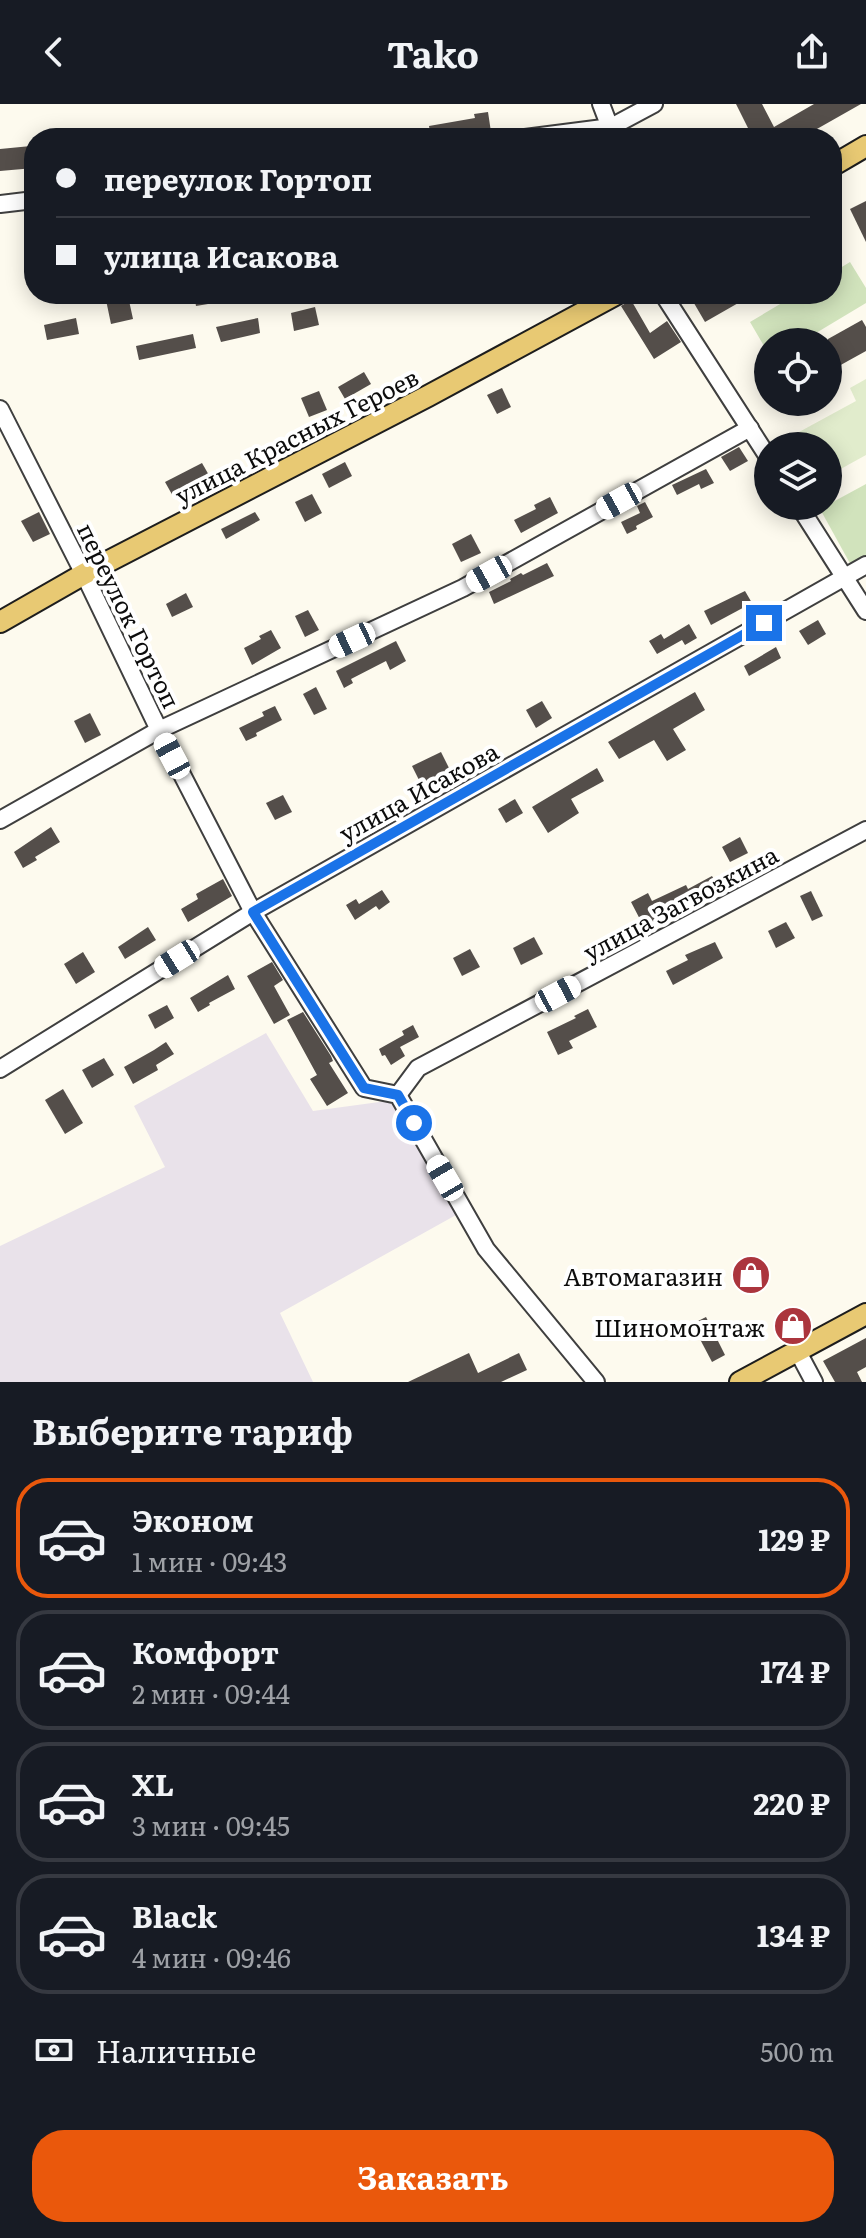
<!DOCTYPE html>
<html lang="ru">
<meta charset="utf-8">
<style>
:root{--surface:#171b24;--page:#242831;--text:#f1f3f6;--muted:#9ea1a6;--line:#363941;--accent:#ea580c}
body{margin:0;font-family:Literata,serif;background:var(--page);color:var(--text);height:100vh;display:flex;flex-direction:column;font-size:30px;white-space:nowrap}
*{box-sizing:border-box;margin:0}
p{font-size:26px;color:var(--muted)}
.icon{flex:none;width:44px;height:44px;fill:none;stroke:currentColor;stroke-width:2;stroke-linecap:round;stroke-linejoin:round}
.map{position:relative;height:1278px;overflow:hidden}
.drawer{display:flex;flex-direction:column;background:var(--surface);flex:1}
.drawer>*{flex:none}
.hud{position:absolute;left:24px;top:24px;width:818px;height:176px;border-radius:32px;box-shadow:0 4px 20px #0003;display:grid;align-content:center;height:176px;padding:0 32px;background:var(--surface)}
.tools{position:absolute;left:754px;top:224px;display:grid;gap:16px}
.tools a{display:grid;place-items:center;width:88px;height:88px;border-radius:50%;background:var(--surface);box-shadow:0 4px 20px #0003;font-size:40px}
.end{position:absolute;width:36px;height:36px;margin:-18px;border:10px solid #1a73e8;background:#fff;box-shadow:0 0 0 4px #fff}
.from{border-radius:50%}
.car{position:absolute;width:24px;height:48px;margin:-24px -12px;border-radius:10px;box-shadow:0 0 6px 2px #0007;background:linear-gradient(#fff 24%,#345 0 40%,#fff 0 76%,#345 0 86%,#fff 0)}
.hud b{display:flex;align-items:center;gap:28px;height:76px;font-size:30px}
.hud b+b{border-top:2px solid var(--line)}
.hud i{width:20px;height:20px;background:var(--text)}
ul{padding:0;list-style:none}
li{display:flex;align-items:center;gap:24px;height:120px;margin:0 16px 12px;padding:0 16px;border:4px solid var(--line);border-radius:32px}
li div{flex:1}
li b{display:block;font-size:30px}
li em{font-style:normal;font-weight:700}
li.on{border-color:var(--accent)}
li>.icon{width:72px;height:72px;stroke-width:1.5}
h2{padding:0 32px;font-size:36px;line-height:96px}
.pay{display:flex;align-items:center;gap:20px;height:88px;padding:0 32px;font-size:30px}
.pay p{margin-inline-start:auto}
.primary-button{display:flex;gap:16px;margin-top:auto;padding:16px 32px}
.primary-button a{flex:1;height:92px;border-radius:32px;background:var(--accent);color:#fff;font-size:32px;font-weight:700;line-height:92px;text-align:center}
header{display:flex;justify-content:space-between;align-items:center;height:104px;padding:0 32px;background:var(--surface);font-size:36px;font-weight:700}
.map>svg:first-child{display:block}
.industrial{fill:#e9e2ea}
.green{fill:#d1e3bc}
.pitch{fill:#e1eccc}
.building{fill:#544e4a}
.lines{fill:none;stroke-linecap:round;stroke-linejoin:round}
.minor-casing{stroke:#3f3f3f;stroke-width:20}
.major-casing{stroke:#1d1d1d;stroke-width:24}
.minor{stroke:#fff;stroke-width:16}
.major{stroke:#e8c973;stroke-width:20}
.route{stroke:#1a73e8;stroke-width:10}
.labels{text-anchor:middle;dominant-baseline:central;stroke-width:8;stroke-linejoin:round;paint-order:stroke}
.street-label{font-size:24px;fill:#0c0c0c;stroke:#fff}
.poi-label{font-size:24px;fill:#0c0c0c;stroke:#fff;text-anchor:end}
</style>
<header><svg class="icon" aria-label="back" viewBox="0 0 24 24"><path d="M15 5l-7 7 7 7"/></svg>Tako<svg class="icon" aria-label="share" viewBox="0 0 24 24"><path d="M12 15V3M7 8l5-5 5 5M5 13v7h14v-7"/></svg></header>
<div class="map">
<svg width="866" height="1278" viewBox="0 0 866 1278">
<rect width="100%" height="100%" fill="#fdfaee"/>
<path class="industrial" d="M266 929 313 1007 394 996 456 1111 280 1209 313 1278H0V1142L165 1063 134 1002Z"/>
<g class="green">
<path d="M850 158 866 184V199L801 238H768V249L750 218 797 190H832V169Z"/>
<path d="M866 380V455L852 463 820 405Z"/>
</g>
<path class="pitch" d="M866 275V351L828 372V342H792L788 334 856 297 850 284Z"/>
<g class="building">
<path d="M736 0H762L774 23 814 0H861L801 34H753Z"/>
<path d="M488 8 491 28 471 31 472 33 466 34H431L429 22 475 14 474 10Z"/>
<path d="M31 42V49L34 48V64L0 67V45Z"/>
<path d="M866 97V138L850 105Z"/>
<path d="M194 190H238V195L196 202Z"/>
<path d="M698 190H754L705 218 691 194Z"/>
<path d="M128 192 133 215 111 220 106 196Z"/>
<path d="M631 196 650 229 667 217 681 238 654 255 621 202Z"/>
<path d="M315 203 319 221 294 227 291 209Z"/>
<path d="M76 214 79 230 47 236 44 221Z"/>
<path d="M258 214 260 229 221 238 216 223Z"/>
<path d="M862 216 866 223V247L828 268V235Z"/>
<path d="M193 230 196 244 139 256 136 242Z"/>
<path d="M364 268 371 280 345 295 338 283Z"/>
<path d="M502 284 511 303 497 310 487 291Z"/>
<path d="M319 287 327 306 309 313 301 294Z"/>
<path d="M739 343 748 357 730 367 721 353Z"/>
<path d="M345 358 352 372 329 384 322 370Z"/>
<path d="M202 359 210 373 174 394 165 378Z"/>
<path d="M706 365 714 379 701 385 699 380 677 391 672 381Z"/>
<path d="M312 390 322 409 305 418 295 398Z"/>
<path d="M550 393 558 409 521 429 514 416 536 405 534 401Z"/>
<path d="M645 398 653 413 636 422 637 425 627 430 621 418 640 409 637 402Z"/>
<path d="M39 408 50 430 33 438 21 417Z"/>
<path d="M255 408 260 416 226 435 221 425Z"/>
<path d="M471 430 481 449 461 458 452 440Z"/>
<path d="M547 459 554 472 494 500 489 488 511 477 510 475 521 469 523 471Z"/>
<path d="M745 487 752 499 711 521 704 507Z"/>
<path d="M186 489 193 503 172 513 166 500Z"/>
<path d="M308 506 319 526 305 533 295 512Z"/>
<path d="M818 516 826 530 808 541 799 527Z"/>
<path d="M689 520 697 534 685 541 682 536 657 550 649 537 661 530 664 535Z"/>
<path d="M271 526 281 544 252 561 244 544 261 535 259 532Z"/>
<path d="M396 537 406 557 390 566 386 557 351 575 353 579 344 584 336 567Z"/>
<path d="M776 543 781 554 749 572 744 562Z"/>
<path d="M316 583 327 605 314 611 303 590Z"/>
<path d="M695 588 705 606 673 625 686 646 667 657 654 636 619 655 608 638Z"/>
<path d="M542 597 552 614 536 624 526 606Z"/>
<path d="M275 602 282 616 256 629 257 632 246 637 239 624 264 612 262 608Z"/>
<path d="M90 609 101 631 85 639 74 617Z"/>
<path d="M441 648 451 668 422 682 412 662Z"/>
<path d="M597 664 604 677 571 695 579 709 548 729 532 703Z"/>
<path d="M283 691 292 708 275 716 266 699Z"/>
<path d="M515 695 523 709 506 719 498 705Z"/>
<path d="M51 723 60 738 35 753 37 756 23 764 14 748Z"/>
<path d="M740 733 748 749 730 758 722 743Z"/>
<path d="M712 772 718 783 644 823 631 798 648 789 652 797 686 781 688 785Z"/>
<path d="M223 775 232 792 188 818 181 805 198 795 196 790Z"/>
<path d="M382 786 390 798 379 806 376 802 355 816 346 801 356 795 359 800Z"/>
<path d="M811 787 823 812 812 817 800 792Z"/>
<path d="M786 818 795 834 776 844 768 827Z"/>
<path d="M148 823 156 836 125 855 118 843Z"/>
<path d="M534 833 543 850 521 861 513 844Z"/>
<path d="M715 838 723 854 673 881 666 867 688 856 685 851Z"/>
<path d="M470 845 480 863 462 872 453 854Z"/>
<path d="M83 848 95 868 76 880 64 860Z"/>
<path d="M272 858 283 876 274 882 290 911 274 920 247 872Z"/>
<path d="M228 871 235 885 209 899 210 901 198 908 190 894Z"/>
<path d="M167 901 174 914 155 925 148 911Z"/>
<path d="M588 905 597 923 569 937 573 944 558 951 547 928 576 914 574 912Z"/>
<path d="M303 908 331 952 333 957 329 959 348 989 327 1002 310 975 317 971 287 916Z"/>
<path d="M413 921 419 933 400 943 405 952 391 961 385 951 382 952 379 945 404 931 402 927Z"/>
<path d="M166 938 174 950 156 961 158 966 133 980 124 963 154 946Z"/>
<path d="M104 954 114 971 92 984 82 966Z"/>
<path d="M63 985 83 1019 65 1030 45 996Z"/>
<path d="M757 1156 765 1169 739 1184 731 1171Z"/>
<path d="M706 1213 725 1251 712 1258 692 1220Z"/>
<path d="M866 1234V1263L857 1268 862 1278H835L823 1257Z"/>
<path d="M469 1249 478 1269 519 1249 527 1266 501 1278H408Z"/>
</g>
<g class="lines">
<defs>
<g id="minor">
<path d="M601 0 614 34"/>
<path d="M525 34 611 23 654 0"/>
<path d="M0 100 34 96"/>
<path d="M663 190 768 353"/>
<path d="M0 305 84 470 159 626 253 808 364 984 398 991 486 1145 596 1278"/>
<path d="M799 402 866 507"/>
<path d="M0 716 159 626 463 484 750 324"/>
<path d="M0 965 253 808 866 461"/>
<path d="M398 991 418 964 866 726"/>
<path d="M798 1248 814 1278"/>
</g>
<g id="major">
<path d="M832 62 866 42"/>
<path d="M0 518 84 470 428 292 617 190"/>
<path d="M740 1278 866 1210"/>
</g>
</defs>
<use href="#minor" class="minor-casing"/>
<use href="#major" class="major-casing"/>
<use href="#minor" class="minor"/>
<use href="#major" class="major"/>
</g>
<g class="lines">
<path class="route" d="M414 1019 398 991 364 984 253 808 764 519"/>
</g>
<defs>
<symbol id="shop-disc" viewBox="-11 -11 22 22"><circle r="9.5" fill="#ab353d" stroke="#fff"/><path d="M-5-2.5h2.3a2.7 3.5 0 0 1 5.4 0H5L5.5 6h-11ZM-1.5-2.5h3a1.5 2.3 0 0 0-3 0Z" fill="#fff"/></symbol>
</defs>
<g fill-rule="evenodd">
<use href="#shop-disc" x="729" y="1149" width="44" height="44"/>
<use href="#shop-disc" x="771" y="1200" width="44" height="44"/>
</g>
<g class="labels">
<g class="street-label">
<text transform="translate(296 331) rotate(-27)">улица Красных Героев</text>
<text transform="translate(130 511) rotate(64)">переулок Гортоп</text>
<text transform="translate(418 687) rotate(-29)">улица Исакова</text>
<text transform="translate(680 798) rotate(-28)">улица Загвозкина</text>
</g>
<g class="poi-label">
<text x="723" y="1171">Автомагазин</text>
<text x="765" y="1222">Шиномонтаж</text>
</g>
</g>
</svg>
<div class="tools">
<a><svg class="icon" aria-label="locate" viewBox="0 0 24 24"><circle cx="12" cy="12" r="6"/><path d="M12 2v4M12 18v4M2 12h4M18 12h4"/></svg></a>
<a><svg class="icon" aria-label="layers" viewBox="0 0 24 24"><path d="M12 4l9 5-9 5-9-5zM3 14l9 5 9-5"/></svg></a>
</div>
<i class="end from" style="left:414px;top:1019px"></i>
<i class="end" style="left:764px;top:519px"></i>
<i class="car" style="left:619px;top:397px;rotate:241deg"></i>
<i class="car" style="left:489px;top:470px;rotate:241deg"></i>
<i class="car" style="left:352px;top:536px;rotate:245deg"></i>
<i class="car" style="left:172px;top:652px;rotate:332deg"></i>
<i class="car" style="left:177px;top:855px;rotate:238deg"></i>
<i class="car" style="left:558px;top:890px;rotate:62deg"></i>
<i class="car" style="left:445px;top:1074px;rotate:330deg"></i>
<div class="hud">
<b><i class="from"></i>переулок Гортоп</b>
<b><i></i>улица Исакова</b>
</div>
</div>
<section class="drawer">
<h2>Выберите тариф</h2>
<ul>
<li class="on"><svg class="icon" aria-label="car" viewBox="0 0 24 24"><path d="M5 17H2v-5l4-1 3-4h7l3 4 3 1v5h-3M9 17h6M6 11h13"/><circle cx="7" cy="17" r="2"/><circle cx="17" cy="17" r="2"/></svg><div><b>Эконом</b><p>1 мин · 09:43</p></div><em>129 ₽</em></li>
<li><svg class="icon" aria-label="car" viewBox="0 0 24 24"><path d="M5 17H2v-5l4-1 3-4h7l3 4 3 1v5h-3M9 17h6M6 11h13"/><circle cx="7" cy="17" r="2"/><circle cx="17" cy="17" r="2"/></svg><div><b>Комфорт</b><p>2 мин · 09:44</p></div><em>174 ₽</em></li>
<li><svg class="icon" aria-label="car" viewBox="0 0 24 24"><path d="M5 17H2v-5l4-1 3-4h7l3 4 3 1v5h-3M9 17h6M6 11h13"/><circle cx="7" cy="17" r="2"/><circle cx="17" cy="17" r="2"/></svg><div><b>XL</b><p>3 мин · 09:45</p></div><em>220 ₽</em></li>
<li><svg class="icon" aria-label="car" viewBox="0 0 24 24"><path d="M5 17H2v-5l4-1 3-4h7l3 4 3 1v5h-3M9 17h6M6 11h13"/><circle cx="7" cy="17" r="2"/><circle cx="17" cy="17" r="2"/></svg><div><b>Black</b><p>4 мин · 09:46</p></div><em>134 ₽</em></li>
</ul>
<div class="pay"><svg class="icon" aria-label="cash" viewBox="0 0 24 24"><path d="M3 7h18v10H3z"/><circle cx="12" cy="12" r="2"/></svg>Наличные<p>500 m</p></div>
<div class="primary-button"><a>Заказать</a></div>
</section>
